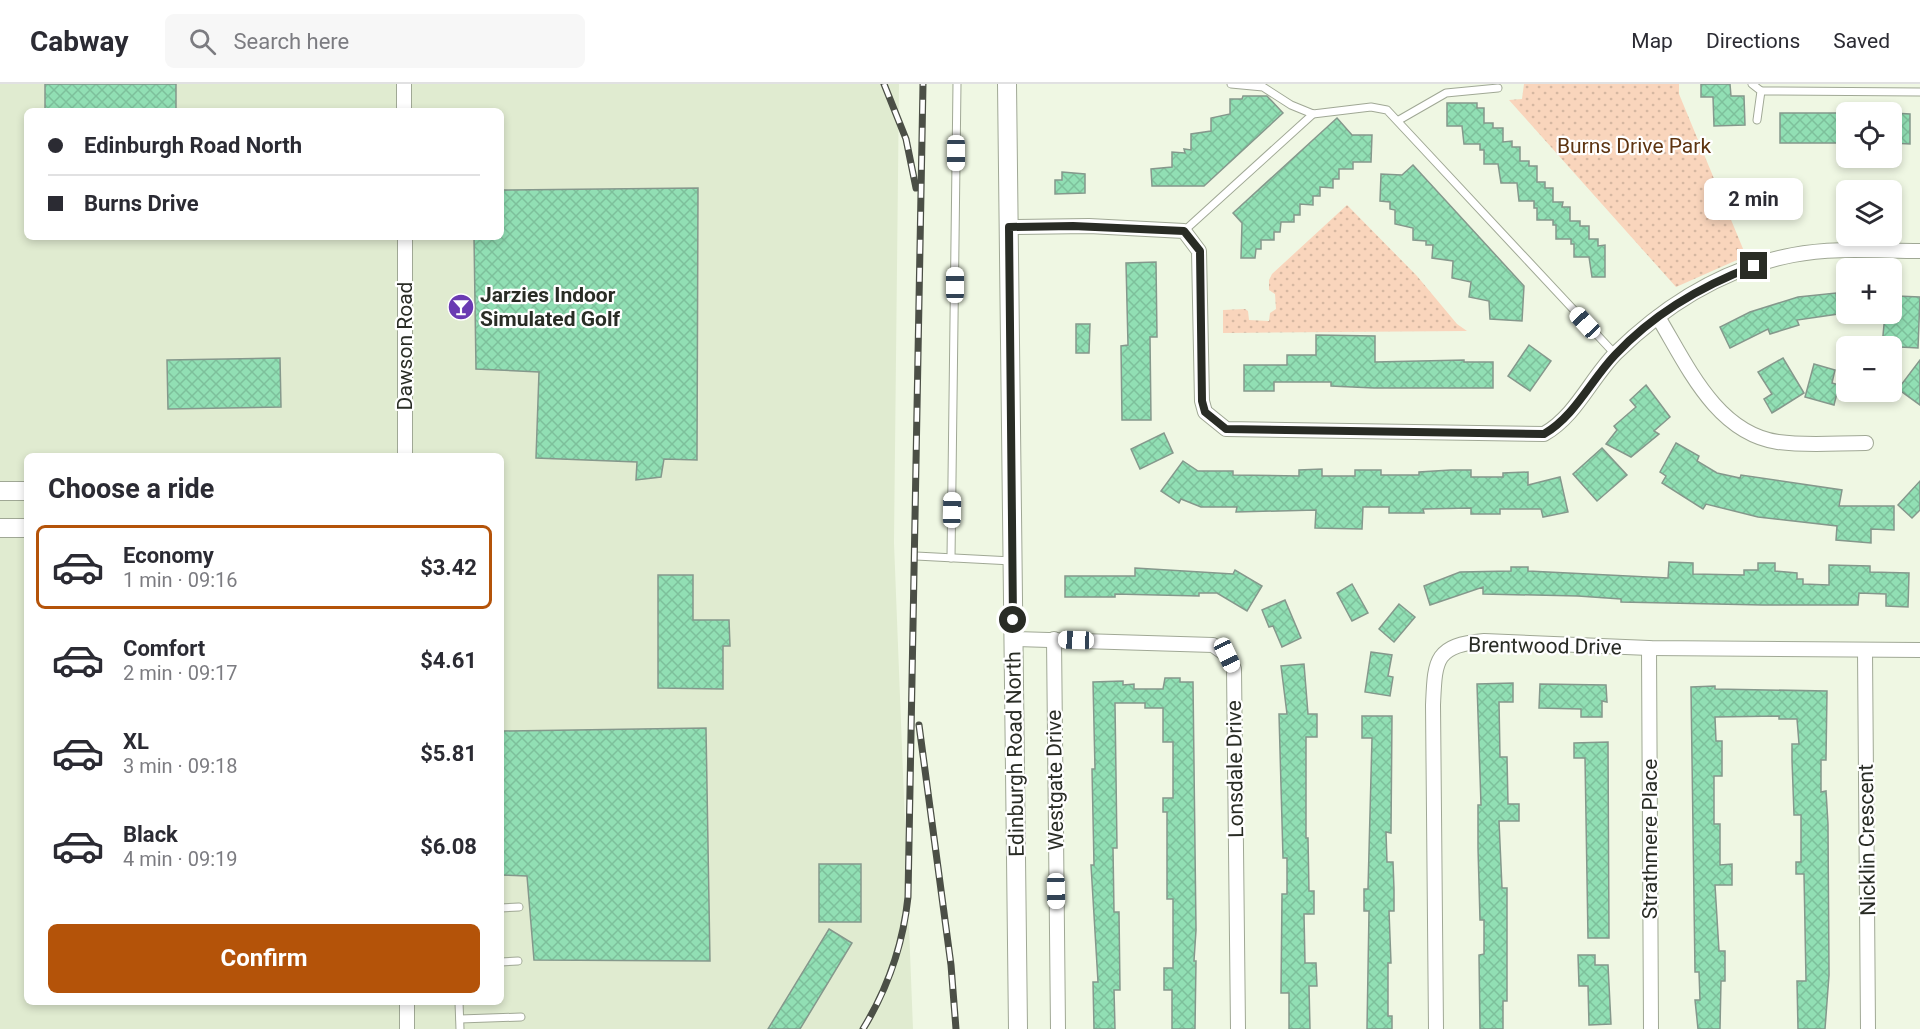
<!DOCTYPE html>
<meta charset="utf-8">
<style>
:root{--surface:#fff;--page:#f7f7f7;--text:#2b2b33;--muted:#7c7c81;--line:#e1e1e2;--accent:#b45309}
body{margin:0;font-family:Roboto,sans-serif;background:var(--page);color:var(--text);height:100vh;display:flex;flex-direction:column;font-size:22px;white-space:nowrap}
*{box-sizing:border-box;margin:0}
p{font-size:20px;color:var(--muted)}
.icon{flex:none;width:33px;height:33px;fill:none;stroke:currentColor;stroke-width:2;stroke-linecap:round;stroke-linejoin:round}
.map{position:relative;flex:1;overflow:hidden}
.sheet{position:absolute;left:24px;top:369px;width:480px;height:552px;display:flex;flex-direction:column;background:var(--surface);border-radius:9px;box-shadow:0 3px 9px #0003}
.sheet>*{flex:none}
.guide{position:absolute;left:24px;top:24px;width:480px;height:132px;border-radius:9px;box-shadow:0 3px 9px #0003;display:grid;align-content:center;height:132px;padding:0 24px;background:var(--surface)}
.buttons{position:absolute;left:1836px;top:18px;display:grid;gap:12px}
.buttons a{display:grid;place-items:center;width:66px;height:66px;border-radius:9px;background:var(--surface);box-shadow:0 3px 9px #0003;font-size:30px}
.end{position:absolute;width:27px;height:27px;margin:-14px;border:8px solid #292c25;background:#fff;box-shadow:0 0 0 3px #fff}
.from{border-radius:50%}
.bubble{position:absolute;height:42px;border-radius:9px;background:var(--surface);box-shadow:0 3px 9px #0003;font-size:20px;font-weight:700;line-height:42px;text-align:center}
.car{position:absolute;width:18px;height:36px;margin:-18px -9px;border-radius:8px;box-shadow:0 0 4px 2px #0007;background:linear-gradient(#fff 24%,#345 0 40%,#fff 0 76%,#345 0 86%,#fff 0)}
.guide b{display:flex;align-items:center;gap:21px;height:57px;font-size:22px}
.guide b+b{border-top:2px solid var(--line)}
.guide i{width:15px;height:15px;background:var(--text)}
ul{padding:0;list-style:none}
li{display:flex;align-items:center;gap:18px;height:84px;margin:0 12px 9px;padding:0 12px;border:3px solid transparent;border-radius:9px}
li div{flex:1}
li b{display:block;font-size:22px}
li em{font-style:normal;font-weight:700}
li.selected{border-color:var(--accent)}
li>.icon{width:54px;height:54px;stroke-width:1.5}
h2{padding:0 24px;font-size:27px;line-height:72px}
.button{display:flex;gap:12px;margin-top:auto;padding:12px 24px}
.button a{flex:1;height:69px;border-radius:9px;background:var(--accent);color:#fff;font-size:24px;font-weight:700;line-height:69px;text-align:center}
header{display:flex;align-items:center;gap:36px;box-sizing:border-box;height:84px;padding:0 30px;background:var(--surface);border-bottom:2px solid var(--line)}
header strong{font-size:28px}
nav{display:flex;gap:33px;margin-inline-start:auto;font-size:21px}
.search{width:420px;height:54px;background:var(--page);display:flex;align-items:center;gap:15px;box-sizing:border-box;padding:0 21px;border-radius:9px;color:var(--muted);font-size:22px}
.map>svg:first-child{display:block}
.built{fill:#e0ebd0;fill-rule:evenodd}
.park{fill:url(#park-dots)}
.building{fill:url(#building-cross-hatch);stroke:#85988c;stroke-width:1.5}
.lines{fill:none;stroke-linecap:round;stroke-linejoin:round}
.lane-casing{stroke:#a0a895;stroke-width:9}
.street-casing{stroke:#a0a895;stroke-width:16}
.secondary-casing{stroke:#a0a895;stroke-width:20}
.lane{stroke:#fff;stroke-width:7}
.street{stroke:#fff;stroke-width:14}
.secondary{stroke:#fff;stroke-width:18}
.rail-casing{stroke:#4b4f46;stroke-width:7}
.rail{stroke:#fff;stroke-width:4.5;stroke-dasharray:14;stroke-linecap:butt}
.route{stroke:#292c25;stroke-width:8}
.labels{text-anchor:middle;dominant-baseline:central;stroke-width:4.5;stroke-linejoin:round;paint-order:stroke}
.park-label{font-size:21px;fill:#5e3411;stroke:#fff}
.poi-label{font-size:21px;font-weight:bold;fill:#292c25;stroke:#fff;text-anchor:start}
.street-label{font-size:21px;fill:#292c25;stroke:#fff}
</style>
<header>
<strong>Cabway</strong>
<div class="search"><svg class="icon" aria-label="search" viewBox="0 0 24 24"><circle cx="10" cy="10" r="6"/><path d="M15 15l6 6"/></svg>Search here</div>
<nav><a>Map</a><a>Directions</a><a>Saved</a></nav>
</header>
<div class="map">
<svg width="1920" height="945" viewBox="0 0 1920 945">
<defs>
<pattern id="park-dots" width="8" height="8" patternUnits="userSpaceOnUse" patternTransform="scale(1.5)"><rect width="8" height="8" fill="#f9d5bc"/><path d="M2 2h.1M6 6h.1" fill="none" stroke="#d5b7a1" stroke-width="1.8" stroke-linecap="round"/></pattern>
<pattern id="building-cross-hatch" width="8" height="8" patternUnits="userSpaceOnUse" patternTransform="scale(1.5)"><rect width="8" height="8" fill="#91dfb4"/><path d="M0 0l8 8M0 8l8-8" fill="none" stroke="#7dc09b"/></pattern>
</defs>
<rect width="100%" height="100%" fill="#eff7e3"/>
<path class="built" d="M0 0H899L894 459 913 945H0ZM27 27H501V153H27ZM27 372H501V918H27Z"/>
<g class="park">
<path d="M1524 0H1679V10L1746 172 1676 203 1509 16 1522 15Z"/>
<path d="M1347 121 1417 192 1457 240 1467 247 1223 249V226L1245 225 1248 227 1249 236 1269 237 1270 229 1276 225 1275 210 1269 206V196L1272 190Z"/>
</g>
<g class="building">
<rect x="45" y="0" width="131" height="26"/>
<path d="M1701 0H1730L1731 12H1744L1745 41 1714 42 1713 13H1701Z"/>
<path d="M1243 12H1267L1283 29 1204 102H1152L1151 85 1172 83V68L1185 69 1184 65 1191 66V50L1211 47V34L1230 30V15H1242Z"/>
<path d="M1447 19H1477V24H1484V39H1493V44H1503V58L1512 57V63H1520V77H1529V82H1537V98H1545V104H1553V118H1563L1562 123H1570V137H1580V142H1589V155H1598V162L1605 161V193H1592L1589 173H1574V160H1571V155H1556V141H1553V136H1537V124H1534V117H1519L1517 99H1501L1498 80H1484V66H1480V60H1464L1462 42H1447Z"/>
<rect x="1780" y="29" width="66" height="30"/>
<path d="M1892 29 1910 30V60L1892 59Z"/>
<path d="M1337 34 1352 51H1372L1371 78H1353V85H1339V95H1333V104L1320 103V112H1313V121L1300 120V131H1294V138H1281L1280 148H1274V156H1261V165H1256L1255 174H1241L1242 139 1233 129Z"/>
<path d="M1413 81 1524 202 1522 237 1490 235 1489 217 1469 213 1471 198 1452 194 1453 177 1432 174 1433 161H1426V157L1413 156V144L1395 140V126L1390 125V118L1380 117 1381 90 1402 91Z"/>
<path d="M1062 88 1085 90V109L1055 110V96H1062Z"/>
<path d="M698 104 697 376 664 375 661 393 636 396 637 378 536 374 539 288 476 285 474 153H501V106Z"/>
<path d="M1156 178 1157 253H1150L1151 336H1122L1121 262 1128 261 1126 179Z"/>
<path d="M1836 209 1838 230 1797 236 1799 241 1770 250 1768 245 1730 264 1720 243 1750 228 1798 213Z"/>
<path d="M1897 212 1920 213 1918 264 1882 262 1885 230H1897Z"/>
<path d="M1076 240H1090L1089 269H1076Z"/>
<path d="M1316 251 1375 252V278L1464 276V278H1493V304H1374L1331 302V298H1274V307H1244V281H1287V271H1316Z"/>
<path d="M1529 261 1551 277 1530 307 1508 292Z"/>
<path d="M280 274 281 323 168 325 167 276Z"/>
<path d="M1783 274 1804 309 1772 329 1764 315 1772 310 1758 288Z"/>
<path d="M1920 276V321L1898 305Z"/>
<path d="M1814 280 1835 286 1832 299 1839 301 1834 321 1805 313Z"/>
<path d="M1646 301 1670 333 1654 347 1659 350 1631 373 1606 360 1617 346 1614 342 1636 323 1630 316Z"/>
<path d="M1164 349 1173 369 1140 385 1131 365Z"/>
<path d="M1676 359 1699 372 1697 377 1717 389 1740 394 1741 391 1842 406 1839 422H1894V446L1871 445V459L1836 456 1837 442 1758 433 1706 420 1703 425 1662 399 1666 392 1660 388Z"/>
<path d="M1602 364 1627 391 1597 417 1573 390Z"/>
<path d="M1183 377 1198 387H1233V391L1299 392V386L1322 385V392H1355V386H1381V391H1419V388L1451 386H1471V393H1503V389L1528 388V401L1560 393 1568 428 1543 433 1541 425H1500V430H1471V424L1423 425 1424 429H1389V423H1363L1362 445 1315 444 1316 426 1236 428 1237 423H1201L1181 415 1179 419 1161 407Z"/>
<path d="M1920 397V426L1912 434 1898 421Z"/>
<path d="M1669 478 1693 479V490L1744 491V486H1758V479H1775V487L1797 489V495H1803V500L1829 501V481L1870 482V488L1909 489 1908 523 1886 522V510L1859 509 1858 521H1763L1621 518V515L1578 512 1483 510V503L1430 521 1424 502 1460 488 1511 487V483H1528V487L1668 494Z"/>
<path d="M1135 484 1233 490 1235 486 1262 502 1247 527 1217 509H1199V512L1115 510V513H1065V492H1135Z"/>
<path d="M658 491H693V536H729L730 562H723V605L658 604Z"/>
<path d="M1352 500 1368 529 1352 537 1337 509Z"/>
<path d="M1285 516 1301 554 1282 563 1273 542 1269 543 1262 526Z"/>
<path d="M1399 520 1415 533 1394 558 1379 545Z"/>
<path d="M1371 568 1392 571 1388 592 1393 593 1390 612 1365 608Z"/>
<path d="M1304 580 1308 630H1317V653H1306V754H1308L1309 807H1314V830H1304L1305 879H1316L1317 902H1309L1310 945H1289V909H1281L1282 810H1287V774H1283L1279 630H1287L1281 582Z"/>
<path d="M1165 594H1180V598H1193L1196 846 1194 877H1196L1195 945H1172V906H1164V884H1173V815H1167V728H1163V714H1173V658H1163V624H1145V619H1115L1117 764H1113L1114 828H1119L1120 906H1114L1115 945H1094L1093 898H1098L1091 781H1094L1092 685H1095L1093 598 1123 597V601L1134 600V605H1163Z"/>
<path d="M1513 599V618H1499L1500 673H1507L1508 720H1519V737H1499L1502 804H1507V917H1503V945H1480L1479 871 1484 870V836H1480L1478 764V721H1481L1477 600Z"/>
<path d="M1540 600 1606 601 1607 618 1602 617V633H1581V625L1539 624Z"/>
<path d="M1715 602V605L1827 607 1826 676H1821V708L1826 707 1828 740 1829 891 1825 945H1798L1797 897H1806L1804 790H1796V778H1801V731H1794L1792 676V660H1799L1797 635H1779V632L1715 633 1716 657H1722V692H1714V740H1720V781L1732 780V801H1715L1719 867H1725V897H1721L1720 945H1698L1695 916H1700L1699 888H1695L1691 603Z"/>
<path d="M1362 632H1392L1391 749 1386 748 1387 778H1393L1394 805V827H1389L1391 879H1388V932H1392V945H1367L1369 827H1364V805H1368L1372 654H1362Z"/>
<path d="M706 644 710 877 534 876 527 792 501 791V647Z"/>
<path d="M1608 658 1609 854H1588L1585 674H1574V659Z"/>
<rect x="819" y="780" width="42" height="58"/>
<path d="M829 845 852 859 800 945H768Z"/>
<path d="M1578 871H1595V881H1608L1611 940 1589 941 1588 902H1579Z"/>
</g>
<g class="lines">
<defs>
<g id="lane">
<path d="M1231 0 1263 3 1291 21 1313 30 1371 23 1387 26 1615 270"/>
<path d="M1752 0 1761 7 1757 36"/>
<path d="M1761 7 1920 8"/>
<path d="M1399 36 1446 9 1498 4"/>
<path d="M1184 147 1313 30"/>
<path d="M916 472 1012 477"/>
<path d="M951 474 957 0"/>
<path d="M501 824 519 823"/>
<path d="M501 878 518 877"/>
<path d="M459 918 460 945"/>
<path d="M460 935 521 933"/>
</g>
<g id="street">
<path d="M404 0V27"/>
<path d="M1009 143 1089 142 1184 147 1199 167 1202 317 1205 328 1226 345 1544 350C1576 332 1591 294 1616 269 1665 221 1725 184 1793 171 1834 163 1878 167 1920 167"/>
<path d="M405 153V372"/>
<path d="M1658 233C1687 281 1716 349 1778 358 1807 362 1837 359 1866 359"/>
<path d="M1014 555 1213 561 1227 571 1234 585 1238 945"/>
<path d="M1054 555 1058 945"/>
<path d="M1649 564 1651 945"/>
<path d="M1865 567 1868 945"/>
<path d="M407 945V918"/>
<path d="M1436 945 1433 621C1435 577 1434 561 1484 557L1649 564 1920 566"/>
</g>
<g id="secondary">
<path d="M1007 0 1018 945"/>
<path d="M0 407H27"/>
<path d="M0 444H27"/>
</g>
</defs>
<use href="#lane" class="lane-casing"/>
<use href="#street" class="street-casing"/>
<use href="#secondary" class="secondary-casing"/>
<use href="#lane" class="lane"/>
<use href="#street" class="street"/>
<use href="#secondary" class="secondary"/>
<defs>
<g id="rail">
<path d="M884 0 906 55 916 104"/>
<path d="M919 641 951 881 956 945"/>
<path d="M863 945C888 904 903 861 908 813L923 0"/>
</g>
</defs>
<use href="#rail" class="rail-casing"/>
<use href="#rail" class="rail"/>
</g>
<g class="lines">
<path class="route" d="M1013 536 1009 143 1073 142 1184 147 1200 167 1202 317 1205 328 1226 345 1544 350C1575 332 1591 296 1615 271 1654 229 1701 202 1754 182"/>
</g>
<defs>
<symbol id="bar-disc" viewBox="-11 -11 22 22"><circle r="9.5" fill="#6a3ab2" stroke="#fff"/><path d="M-6-5H6L.8 .8V4.5H3.5V6h-7V4.5H-.8V.8Z" fill="#fff"/></symbol>
</defs>
<g fill-rule="evenodd">
<use href="#bar-disc" x="446" y="208" width="30" height="30"/>
</g>
<g class="labels">
<g class="park-label">
<text x="1634" y="62">Burns Drive Park</text>
</g>
<g class="poi-label">
<text x="480" y="211">Jarzies Indoor<tspan x="480" dy="24">Simulated Golf</tspan></text>
</g>
<g class="street-label">
<text transform="translate(405 262) rotate(-90)">Dawson Road</text>
<text transform="translate(1545 562) rotate(1)">Brentwood Drive</text>
<text transform="translate(1015 670) rotate(-91)">Edinburgh Road North</text>
<text transform="translate(1235 685) rotate(-91)">Lonsdale Drive</text>
<text transform="translate(1055 696) rotate(-91)">Westgate Drive</text>
<text transform="translate(1650 755) rotate(-90)">Strathmere Place</text>
<text transform="translate(1867 756) rotate(-91)">Nicklin Crescent</text>
</g>
</g>
</svg>
<div class="buttons">
<a><svg class="icon" aria-label="locate" viewBox="0 0 24 24"><circle cx="12" cy="12" r="6"/><path d="M12 2v4M12 18v4M2 12h4M18 12h4"/></svg></a>
<a><svg class="icon" aria-label="layers" viewBox="0 0 24 24"><path d="M12 4l9 5-9 5-9-5zM3 14l9 5 9-5"/></svg></a>
<a>+</a>
<a>−</a>
</div>
<i class="end from" style="left:1013px;top:536px"></i>
<i class="end" style="left:1754px;top:182px"></i>
<div class="bubble" style="left:1704px;top:94px;width:99px">2 min</div>
<i class="car" style="left:956px;top:69px;rotate:180deg"></i>
<i class="car" style="left:955px;top:201px;rotate:0deg"></i>
<i class="car" style="left:1585px;top:239px;rotate:317deg"></i>
<i class="car" style="left:952px;top:426px;rotate:1deg"></i>
<i class="car" style="left:1076px;top:556px;rotate:272deg"></i>
<i class="car" style="left:1227px;top:571px;rotate:155deg"></i>
<i class="car" style="left:1056px;top:807px;rotate:179deg"></i>
<div class="guide">
<b><i class="from"></i>Edinburgh Road North</b>
<b><i></i>Burns Drive</b>
</div>
<section class="sheet">
<h2>Choose a ride</h2>
<ul>
<li class="selected"><svg class="icon" aria-label="car" viewBox="0 0 24 24"><path d="M5 17H2v-5l4-1 3-4h7l3 4 3 1v5h-3M9 17h6M6 11h13"/><circle cx="7" cy="17" r="2"/><circle cx="17" cy="17" r="2"/></svg><div><b>Economy</b><p>1 min · 09:16</p></div><em>$3.42</em></li>
<li><svg class="icon" aria-label="car" viewBox="0 0 24 24"><path d="M5 17H2v-5l4-1 3-4h7l3 4 3 1v5h-3M9 17h6M6 11h13"/><circle cx="7" cy="17" r="2"/><circle cx="17" cy="17" r="2"/></svg><div><b>Comfort</b><p>2 min · 09:17</p></div><em>$4.61</em></li>
<li><svg class="icon" aria-label="car" viewBox="0 0 24 24"><path d="M5 17H2v-5l4-1 3-4h7l3 4 3 1v5h-3M9 17h6M6 11h13"/><circle cx="7" cy="17" r="2"/><circle cx="17" cy="17" r="2"/></svg><div><b>XL</b><p>3 min · 09:18</p></div><em>$5.81</em></li>
<li><svg class="icon" aria-label="car" viewBox="0 0 24 24"><path d="M5 17H2v-5l4-1 3-4h7l3 4 3 1v5h-3M9 17h6M6 11h13"/><circle cx="7" cy="17" r="2"/><circle cx="17" cy="17" r="2"/></svg><div><b>Black</b><p>4 min · 09:19</p></div><em>$6.08</em></li>
</ul>
<div class="button"><a>Confirm</a></div>
</section>
</div>
